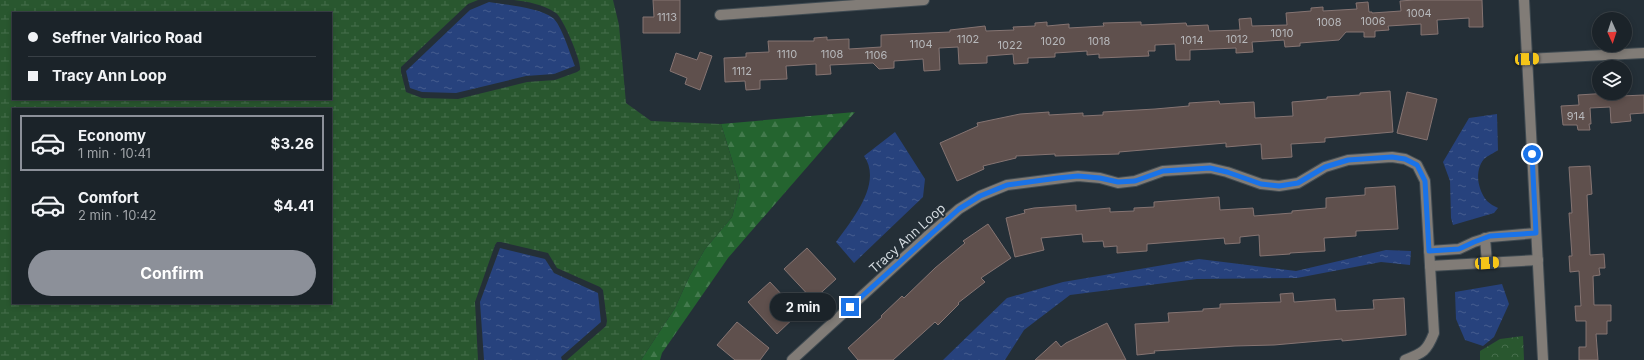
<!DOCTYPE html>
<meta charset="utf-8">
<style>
:root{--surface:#1b2329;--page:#282f35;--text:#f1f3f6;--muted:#a0a4a8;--line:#394046;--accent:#8c9099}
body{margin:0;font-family:Inter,sans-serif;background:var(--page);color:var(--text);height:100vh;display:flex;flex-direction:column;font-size:15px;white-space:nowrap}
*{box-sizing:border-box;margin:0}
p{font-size:13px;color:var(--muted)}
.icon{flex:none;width:22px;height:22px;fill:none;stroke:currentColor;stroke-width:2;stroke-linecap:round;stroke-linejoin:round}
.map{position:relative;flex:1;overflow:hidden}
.drawer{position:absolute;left:12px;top:108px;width:320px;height:196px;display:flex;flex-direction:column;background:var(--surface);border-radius:0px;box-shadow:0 2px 6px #0003,0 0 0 1px var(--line)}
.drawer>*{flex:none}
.top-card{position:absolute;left:12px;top:12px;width:320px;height:88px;border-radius:0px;box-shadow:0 2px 6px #0003,0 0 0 1px var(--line);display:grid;align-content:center;height:88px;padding:0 16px;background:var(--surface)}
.needle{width:26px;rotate:177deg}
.tools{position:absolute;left:1592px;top:12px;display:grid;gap:8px}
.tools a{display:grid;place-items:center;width:40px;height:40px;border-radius:50%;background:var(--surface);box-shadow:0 2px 6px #0003,0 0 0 1px var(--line);font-size:20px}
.end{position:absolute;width:18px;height:18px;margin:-9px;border:5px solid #1a73e8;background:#fff;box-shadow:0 0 0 2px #fff}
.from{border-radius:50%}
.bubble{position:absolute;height:28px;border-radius:14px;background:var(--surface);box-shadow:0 2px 6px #0003,0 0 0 1px var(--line);font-size:13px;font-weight:700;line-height:28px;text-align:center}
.car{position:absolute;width:12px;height:24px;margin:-12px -6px;border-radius:5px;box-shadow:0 0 3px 1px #0007;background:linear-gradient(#f5c518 24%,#345 0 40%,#f5c518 0 76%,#345 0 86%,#f5c518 0)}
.top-card b{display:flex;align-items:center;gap:14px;height:38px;font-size:15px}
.top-card b+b{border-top:1px solid var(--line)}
.top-card i{width:10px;height:10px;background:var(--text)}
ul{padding:7px 0 0;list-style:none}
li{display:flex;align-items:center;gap:12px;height:56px;margin:0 8px 6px;padding:0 8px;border:2px solid transparent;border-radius:0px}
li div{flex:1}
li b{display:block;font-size:15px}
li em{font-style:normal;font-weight:700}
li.active{border-color:var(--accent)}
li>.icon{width:36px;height:36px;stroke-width:1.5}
.button{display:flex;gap:8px;margin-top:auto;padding:8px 16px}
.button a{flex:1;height:46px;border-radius:24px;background:var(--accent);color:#fff;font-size:16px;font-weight:700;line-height:46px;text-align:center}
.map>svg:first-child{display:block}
.forest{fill:url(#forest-firs)}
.wetland{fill:url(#wetland-marsh);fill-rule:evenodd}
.park{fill:url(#park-crowns)}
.water{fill:url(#water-ripples)}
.building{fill:#5f504d;stroke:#857472}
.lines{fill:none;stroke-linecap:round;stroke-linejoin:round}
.minor-casing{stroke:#404b52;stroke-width:12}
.minor{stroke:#817c77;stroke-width:10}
.route{stroke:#1a73e8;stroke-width:5}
.labels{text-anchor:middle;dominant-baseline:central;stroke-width:3.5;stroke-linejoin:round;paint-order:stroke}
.number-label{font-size:11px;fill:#b7b8bb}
.street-label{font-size:13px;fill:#d4dbe0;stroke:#242f37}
</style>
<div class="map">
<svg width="1644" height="360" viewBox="0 0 1644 360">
<defs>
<pattern id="forest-firs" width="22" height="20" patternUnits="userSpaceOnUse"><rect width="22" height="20" fill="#24642f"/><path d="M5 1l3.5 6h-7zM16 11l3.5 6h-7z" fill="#437a4d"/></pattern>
<pattern id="wetland-marsh" width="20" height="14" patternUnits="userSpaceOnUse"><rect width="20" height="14" fill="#29572f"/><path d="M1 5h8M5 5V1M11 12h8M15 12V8" fill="none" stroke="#476f4d"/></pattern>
<pattern id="park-crowns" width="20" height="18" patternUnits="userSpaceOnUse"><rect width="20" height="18" fill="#29572f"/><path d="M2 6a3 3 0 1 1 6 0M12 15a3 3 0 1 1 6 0" fill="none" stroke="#476f4d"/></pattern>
<pattern id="water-ripples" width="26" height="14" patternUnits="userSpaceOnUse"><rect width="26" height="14" fill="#27427d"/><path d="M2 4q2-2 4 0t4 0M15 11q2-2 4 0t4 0" fill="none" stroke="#455d8f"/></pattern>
</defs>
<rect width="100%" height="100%" fill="#242f37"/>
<path class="forest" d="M855 112 728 258 662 353 660 360H641L675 308 689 277 705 249 732 217 740 186 721 124Z"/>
<path class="wetland" d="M0 0H478L468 4 401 67V72L406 92 422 98 458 99 527 82 555 80 577 72 580 70C582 62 563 18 556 13 543 4 528 2 514 0H613L619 25 626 103 651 121 721 124 740 186 732 217 705 249 689 277 675 308 641 360H567L606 326 607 321 603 290 600 287 557 268 548 253 501 242H497L495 245 475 302 478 360H0ZM13 13H331V99H13ZM13 109H331V303H13Z"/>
<path class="park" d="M1523 336 1524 360H1480V351L1500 339Z"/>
<g class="water">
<path d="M489 2C507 5 538 7 553 18 561 24 571 56 575 66L554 74 526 76 456 93 422 92 410 88 406 71 470 10Z"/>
<path d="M1497 114 1498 150C1494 153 1487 156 1484 159 1474 171 1478 190 1487 201 1490 204 1494 206 1498 208L1494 213 1453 225 1451 218 1450 181 1443 162 1469 118Z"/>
<path d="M895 132 925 179 923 197 854 263 836 242C852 220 883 183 864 156Z"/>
<path d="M500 248 545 259 554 273 598 293 601 322 561 357 562 360H484L480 302Z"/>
<path d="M1386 250 1411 251 1410 265 1381 262 1297 278 1197 279 1070 295 1024 330 1005 360H943L1007 298 1063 282 1199 259 1296 271Z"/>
<path d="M1502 284 1509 304 1494 337 1483 346 1465 340 1456 319 1455 292Z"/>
</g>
<g class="building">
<path d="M653 0H680V33H643V17H654Z"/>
<path d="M1414 0H1482L1483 27H1469V18L1437 20 1438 34 1421 35V24L1388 26 1389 30 1375 31V37H1364V32H1346L1339 40 1300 43V46L1285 47 1284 40 1252 42 1253 52 1236 53V48L1190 50V60H1176L1175 44 1155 45V51H1148L1149 56 1099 58V54L1087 55V51L1055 53V57L1028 58V63L1014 64 1013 54 987 56V63L959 64 958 47 939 48 940 70 924 71 923 59 894 61V68L879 69 873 63 830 65 831 74 816 75V64L786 66 787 79 760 80V89L746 90 745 81 725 82 724 58 746 57V53L769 52 768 41H814V38L827 37V40L849 39V49L881 47V35L950 32V30L985 26 986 31 1014 30 1013 27 1035 26V23L1047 22V26L1069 24V28L1104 26 1103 23 1141 22V25L1186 23 1187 26 1208 25 1209 31 1240 30 1239 19 1251 18 1252 26 1287 25 1286 13 1311 11V8L1323 7V11L1357 9 1356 3 1368 2 1369 12H1372V13L1401 11 1400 1Z"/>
<path d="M700 52 712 56 700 90 685 84 687 78 670 71 676 53 697 60Z"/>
<path d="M1390 91 1393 132 1325 138V142L1291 144 1292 157 1262 159 1261 144 1226 147V143L1119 152V154L1055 156V154L1016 156V158L983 166 984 169 957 181 940 143 978 126 977 123 1020 114 1049 112V115L1083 113V116L1103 115V112L1155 109 1189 106V103L1219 101 1220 104 1254 102 1255 118 1293 116 1292 102 1327 99V97L1360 95V93Z"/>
<path d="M1407 92 1437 99 1427 140 1397 133Z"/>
<path d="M1609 93H1621V96L1644 95V113L1630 114 1631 121 1611 123 1610 107 1590 108 1591 124H1589L1590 130H1578L1577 125H1563L1561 106 1579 105 1578 95Z"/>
<path d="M1590 166 1592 194 1587 195 1590 255 1604 254 1605 268H1599L1600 275 1593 276 1594 305H1611V321H1607V334H1596L1598 360H1579V347H1586V321H1576L1575 306H1581L1579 271 1570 272 1569 256H1572L1569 213H1572L1569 167Z"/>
<path d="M1395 186 1398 229 1356 231V236L1324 238 1325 251 1290 253V254L1260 256 1259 235 1240 237V243L1225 244 1224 238 1147 244V251L1117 253V246L1104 247 1103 241 1083 242 1082 234 1041 238 1044 250 1015 257 1006 218 1025 213 1024 210 1034 208 1076 205V211L1110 208V212L1134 211V208L1154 207V202L1219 197 1220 210 1253 208 1254 216 1292 213V211L1326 208V198L1365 195V188Z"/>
<path d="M988 224 1011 258 981 278 985 282 958 303 959 304 938 325 935 322 893 360H858L848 348 882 317 881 316 902 296 904 298 935 268 965 243 963 241Z"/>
<path d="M807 248 836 279 813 300 784 269Z"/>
<path d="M770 282 799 313 777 334 748 302Z"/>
<path d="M1293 293 1294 302 1335 299 1336 311 1374 309 1373 300 1404 298 1406 335 1342 341V339L1274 345 1235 346 1154 351 1155 353 1137 355 1135 324 1169 322 1168 313 1203 311V309L1220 308V304L1281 302 1280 294Z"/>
<path d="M737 322 769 348 760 360H735L717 345Z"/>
<path d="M1107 323 1126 360H1035L1056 341 1061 347 1066 343Z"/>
</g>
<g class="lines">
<defs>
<g id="minor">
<path d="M1524 0 1543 360"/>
<path d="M720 15 924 0"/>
<path d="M1527 59 1644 53"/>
<path d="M1485 238 1487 263"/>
<path d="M1429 251 1459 249 1474 242 1490 237 1536 233"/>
<path d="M1430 266 1538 260"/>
<path d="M792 360 931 233 959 209 980 196 1007 185 1078 176 1100 178 1118 183 1135 181 1163 171 1210 168 1227 172 1261 184 1279 186 1298 183 1325 167 1348 160 1392 157 1405 159 1417 165 1425 181 1434 333C1427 351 1423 353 1405 360"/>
</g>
</defs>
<use href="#minor" class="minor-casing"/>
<use href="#minor" class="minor"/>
</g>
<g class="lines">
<path class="route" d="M850 307 959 209 980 196 1007 185 1058 178 1078 176 1100 178 1118 182 1135 181 1163 171 1210 168 1227 172 1261 184 1279 186 1298 183 1325 167 1348 160 1392 157 1405 159 1417 165 1425 181 1429 251 1459 249 1474 242 1490 236 1536 233 1532 154"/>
</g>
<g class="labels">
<g class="number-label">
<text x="1419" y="13">1004</text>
<text x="667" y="17">1113</text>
<text x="1373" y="21">1006</text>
<text x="1329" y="22">1008</text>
<text x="1282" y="33">1010</text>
<text x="968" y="39">1102</text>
<text x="1237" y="39">1012</text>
<text x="1192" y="40">1014</text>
<text x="1053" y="41">1020</text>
<text x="1099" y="41">1018</text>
<text x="921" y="44">1104</text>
<text x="1010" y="45">1022</text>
<text x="787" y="54">1110</text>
<text x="832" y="54">1108</text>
<text x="876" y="55">1106</text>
<text x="742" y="71">1112</text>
<text x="1576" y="116">914</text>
</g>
<g class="street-label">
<text transform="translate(907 238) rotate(-42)">Tracy Ann Loop</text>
</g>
</g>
</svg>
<div class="tools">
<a><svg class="needle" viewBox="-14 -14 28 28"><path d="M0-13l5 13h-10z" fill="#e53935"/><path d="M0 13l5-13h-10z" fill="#a0a4a8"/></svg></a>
<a><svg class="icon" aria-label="layers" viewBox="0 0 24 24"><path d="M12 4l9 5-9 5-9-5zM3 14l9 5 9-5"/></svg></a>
</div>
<i class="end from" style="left:1532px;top:154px"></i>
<i class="end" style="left:850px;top:307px"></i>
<div class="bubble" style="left:770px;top:293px;width:66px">2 min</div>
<i class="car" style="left:1527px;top:59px;rotate:87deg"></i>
<i class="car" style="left:1487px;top:263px;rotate:86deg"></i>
<div class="top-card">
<b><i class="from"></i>Seffner Valrico Road</b>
<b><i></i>Tracy Ann Loop</b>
</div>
<section class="drawer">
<ul>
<li class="active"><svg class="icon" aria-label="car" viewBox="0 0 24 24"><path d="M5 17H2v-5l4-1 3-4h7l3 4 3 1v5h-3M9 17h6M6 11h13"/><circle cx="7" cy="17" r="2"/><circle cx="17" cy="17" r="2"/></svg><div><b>Economy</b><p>1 min · 10:41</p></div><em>$3.26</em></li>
<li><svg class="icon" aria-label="car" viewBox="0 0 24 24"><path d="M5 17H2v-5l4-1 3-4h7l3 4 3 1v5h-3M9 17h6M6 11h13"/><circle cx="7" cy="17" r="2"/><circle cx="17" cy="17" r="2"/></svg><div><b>Comfort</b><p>2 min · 10:42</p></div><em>$4.41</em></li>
</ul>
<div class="button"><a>Confirm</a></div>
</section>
</div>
